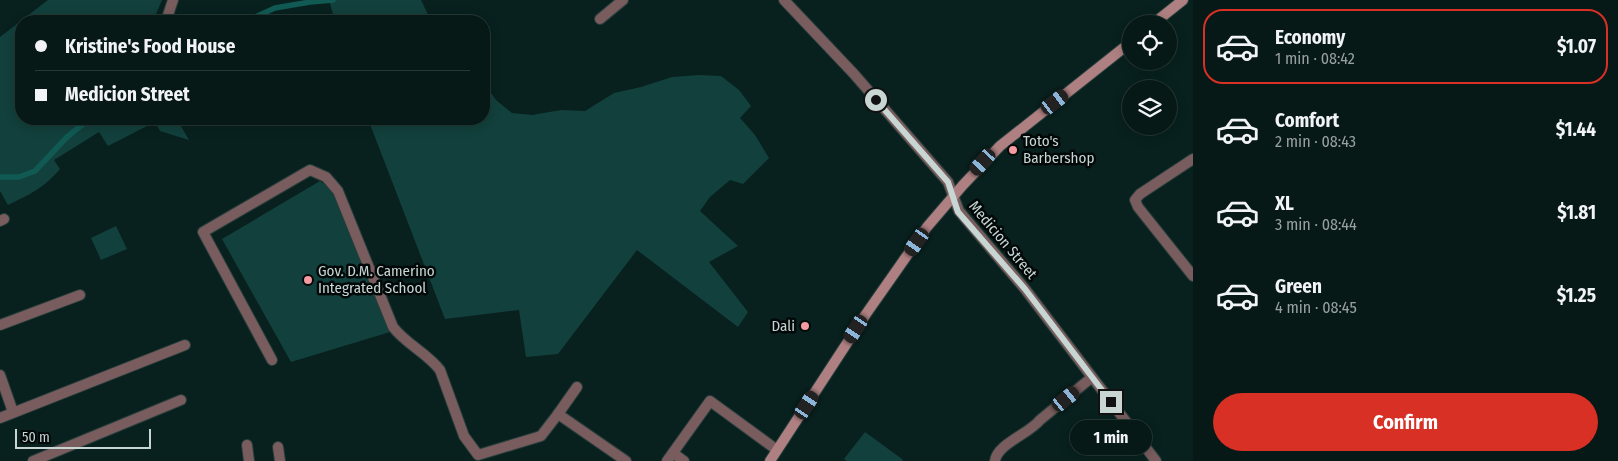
<!DOCTYPE html>
<meta charset="utf-8">
<style>
:root{--surface:#061916;--page:#0f221f;--text:#f1f3f6;--muted:#98a0a1;--line:#273835;--accent:#d93025}
body{margin:0;font-family:"Fira Sans Condensed",sans-serif;background:var(--page);color:var(--text);height:100vh;display:flex;flex-direction:column;font-size:19px;white-space:nowrap}
*{box-sizing:border-box;margin:0}
p{font-size:16px;color:var(--muted)}
.icon{flex:none;width:28px;height:28px;fill:none;stroke:currentColor;stroke-width:2;stroke-linecap:round;stroke-linejoin:round}
.map{position:relative;flex:1;overflow:hidden}
.sheet{display:flex;flex-direction:column;background:var(--surface);width:425px}
.sheet>*{flex:none}
.banner{position:absolute;left:15px;top:15px;width:475px;height:110px;border-radius:20px;box-shadow:0 2px 12px #0003,0 0 0 1px var(--line);display:grid;align-content:center;height:110px;padding:0 20px;background:var(--surface)}
.buttons{position:absolute;left:1122px;top:15px;display:grid;gap:10px}
.buttons a{display:grid;place-items:center;width:55px;height:55px;border-radius:50%;background:var(--surface);box-shadow:0 2px 12px #0003,0 0 0 1px var(--line);font-size:25px}
.scale{position:absolute;left:15px;bottom:12px;width:136px;box-sizing:border-box;padding-left:5px;border:2px solid #c7d5d3;border-top:0;font-size:14px;line-height:18px;white-space:nowrap;color:#c7d5d3;-webkit-text-stroke:4px #020807;paint-order:stroke}
.end{position:absolute;width:22px;height:22px;margin:-11px;border:6px solid #c7d5d3;background:#111;box-shadow:0 0 0 2px #111}
.from{border-radius:50%}
.bubble{position:absolute;height:35px;border-radius:18px;background:var(--surface);box-shadow:0 2px 12px #0003,0 0 0 1px var(--line);font-size:16px;font-weight:700;line-height:35px;text-align:center}
.car{position:absolute;width:15px;height:30px;margin:-15px -8px;border-radius:6px;box-shadow:0 0 4px 1px #0007;background:linear-gradient(#222 24%,#8ab4d8 0 40%,#222 0 76%,#8ab4d8 0 86%,#222 0)}
.banner b{display:flex;align-items:center;gap:18px;height:48px;font-size:19px}
.banner b+b{border-top:1px solid var(--line)}
.banner i{width:12px;height:12px;background:var(--text)}
ul{padding:9px 0 0;list-style:none}
li{display:flex;align-items:center;gap:15px;height:75px;margin:0 10px 8px;padding:0 10px;border:2px solid transparent;border-radius:20px}
li div{flex:1}
li b{display:block;font-size:19px}
li em{font-style:normal;font-weight:700}
li.current{border-color:var(--accent)}
li>.icon{width:45px;height:45px;stroke-width:1.5}
.primary-button{display:flex;gap:10px;margin-top:auto;padding:10px 20px}
.primary-button a{flex:1;height:58px;border-radius:30px;background:var(--accent);color:#fff;font-size:20px;font-weight:700;line-height:58px;text-align:center}
main{display:flex;flex:1;min-height:0}
.map>svg:first-child{display:block}
.green{fill:#12403c}
.lines{fill:none;stroke-linecap:round;stroke-linejoin:round}
.stream{stroke:#115a54;stroke-width:5.5}
.service-casing{stroke:#273e3b;stroke-width:12}
.minor-casing{stroke:#273e3b;stroke-width:12}
.tertiary-casing{stroke:#273e3b;stroke-width:12}
.secondary-casing{stroke:#273e3b;stroke-width:12}
.service{stroke:#795c5d;stroke-width:10}
.minor{stroke:#795c5d;stroke-width:10}
.tertiary{stroke:#795c5d;stroke-width:10}
.secondary{stroke:#af8082;stroke-width:10}
.route{stroke:#c7d5d3;stroke-width:6}
.poi-dot{fill:#f49aa1;stroke:#020807;stroke-width:2}
.labels{text-anchor:middle;dominant-baseline:central;stroke-width:5;stroke-linejoin:round;paint-order:stroke}
.poi-label{font-size:15px;fill:#c7d5d3;stroke:#020807;text-anchor:start}
.street-label{font-size:15px;fill:#c7d5d3;stroke:#020807}
</style>
<main>
<div class="map">
<svg width="1193" height="461" viewBox="0 0 1193 461">
<rect width="100%" height="100%" fill="#08211e"/>
<g class="green">
<path d="M48 0H162L153 21H21V119H177L189 140 160 131 155 122 108 146 99 132 54 160 60 169C44 188 29 195 8 205L0 191V37Z"/>
<path d="M329 0H421L431 21H335Z"/>
<path d="M699 75 721 76 739 90 751 106 740 118 755 135 769 158 743 184 730 180 710 197 700 211 738 246 709 262 748 312 738 327 637 250 558 354 526 357 519 310 445 319 368 119H484V83L496 100 512 113 532 115 561 110 585 111 614 93 641 87 672 77Z"/>
<path d="M320 181 343 198 390 332 291 362 222 239Z"/>
<path d="M116 226 127 249 101 260 91 238Z"/>
<path d="M865 432 902 459 903 461H847L844 459Z"/>
</g>
<g class="lines">
<g class="stream">
<path d="M246 21 275 8 310 2 333 0"/>
<path d="M0 177H19L35 171 67 137 83 124 94 119"/>
</g>
<defs>
<g id="service">
<path d="M272 360 203 232 310 170 326 177 338 191 393 327C406 344 427 353 440 370L464 436 478 455 541 436 558 414 626 461"/>
<path d="M558 414 577 387"/>
<path d="M247 445 249 461"/>
<path d="M278 447 280 461"/>
<path d="M673 453 684 461"/>
<path d="M667 461 710 401 777 450"/>
</g>
<g id="minor">
<path d="M600 19 623 0"/>
<path d="M166 21 173 0"/>
<path d="M1193 159 1140 194 1135 200 1138 207 1193 276"/>
<path d="M0 221 4 219"/>
<path d="M0 325 80 295"/>
<path d="M0 375 13 412"/>
<path d="M0 418 185 345"/>
<path d="M33 461 181 400"/>
<path d="M995 461C997 444 1029 434 1040 420L1091 378"/>
</g>
<path id="tertiary" d="M784 0 854 74 948 182 959 211 1025 289 1156 461"/>
<g id="secondary">
<path d="M1153 24 1183 0"/>
<path d="M770 461 866 314 927 227 963 185 1000 146 1131 42"/>
</g>
</defs>
<use href="#service" class="service-casing"/>
<use href="#minor" class="minor-casing"/>
<use href="#tertiary" class="tertiary-casing"/>
<use href="#secondary" class="secondary-casing"/>
<use href="#service" class="service"/>
<use href="#minor" class="minor"/>
<use href="#tertiary" class="tertiary"/>
<use href="#secondary" class="secondary"/>
</g>
<g class="lines">
<path class="route" d="M876 100 948 182 958 212 1025 289 1111 402"/>
</g>
<g class="poi-dot">
<circle cx="1013" cy="150" r="5"/>
<circle cx="308" cy="280" r="5"/>
<circle cx="805" cy="326" r="5"/>
</g>
<g class="labels">
<g class="poi-label">
<text x="1023" y="141">Toto's<tspan x="1023" dy="17">Barbershop</tspan></text>
<text x="318" y="271">Gov. D.M. Camerino<tspan x="318" dy="17">Integrated School</tspan></text>
<text x="795" y="326" text-anchor="end">Dali</text>
</g>
<g class="street-label">
<text transform="translate(1003 240) rotate(50)">Medicion Street</text>
</g>
</g>
</svg>
<div class="buttons">
<a><svg class="icon" aria-label="locate" viewBox="0 0 24 24"><circle cx="12" cy="12" r="6"/><path d="M12 2v4M12 18v4M2 12h4M18 12h4"/></svg></a>
<a><svg class="icon" aria-label="layers" viewBox="0 0 24 24"><path d="M12 4l9 5-9 5-9-5zM3 14l9 5 9-5"/></svg></a>
</div>
<div class="scale">50 m</div>
<i class="end from" style="left:876px;top:100px"></i>
<i class="end" style="left:1111px;top:402px"></i>
<div class="bubble" style="left:1070px;top:420px;width:82px">1 min</div>
<i class="car" style="left:1055px;top:102px;rotate:53deg"></i>
<i class="car" style="left:983px;top:162px;rotate:222deg"></i>
<i class="car" style="left:917px;top:242px;rotate:215deg"></i>
<i class="car" style="left:856px;top:329px;rotate:213deg"></i>
<i class="car" style="left:1066px;top:399px;rotate:51deg"></i>
<i class="car" style="left:807px;top:405px;rotate:33deg"></i>
<div class="banner">
<b><i class="from"></i>Kristine's Food House</b>
<b><i></i>Medicion Street</b>
</div>
</div>
<section class="sheet">
<ul>
<li class="current"><svg class="icon" aria-label="car" viewBox="0 0 24 24"><path d="M5 17H2v-5l4-1 3-4h7l3 4 3 1v5h-3M9 17h6M6 11h13"/><circle cx="7" cy="17" r="2"/><circle cx="17" cy="17" r="2"/></svg><div><b>Economy</b><p>1 min · 08:42</p></div><em>$1.07</em></li>
<li><svg class="icon" aria-label="car" viewBox="0 0 24 24"><path d="M5 17H2v-5l4-1 3-4h7l3 4 3 1v5h-3M9 17h6M6 11h13"/><circle cx="7" cy="17" r="2"/><circle cx="17" cy="17" r="2"/></svg><div><b>Comfort</b><p>2 min · 08:43</p></div><em>$1.44</em></li>
<li><svg class="icon" aria-label="car" viewBox="0 0 24 24"><path d="M5 17H2v-5l4-1 3-4h7l3 4 3 1v5h-3M9 17h6M6 11h13"/><circle cx="7" cy="17" r="2"/><circle cx="17" cy="17" r="2"/></svg><div><b>XL</b><p>3 min · 08:44</p></div><em>$1.81</em></li>
<li><svg class="icon" aria-label="car" viewBox="0 0 24 24"><path d="M5 17H2v-5l4-1 3-4h7l3 4 3 1v5h-3M9 17h6M6 11h13"/><circle cx="7" cy="17" r="2"/><circle cx="17" cy="17" r="2"/></svg><div><b>Green</b><p>4 min · 08:45</p></div><em>$1.25</em></li>
</ul>
<div class="primary-button"><a>Confirm</a></div>
</section>
</main>
